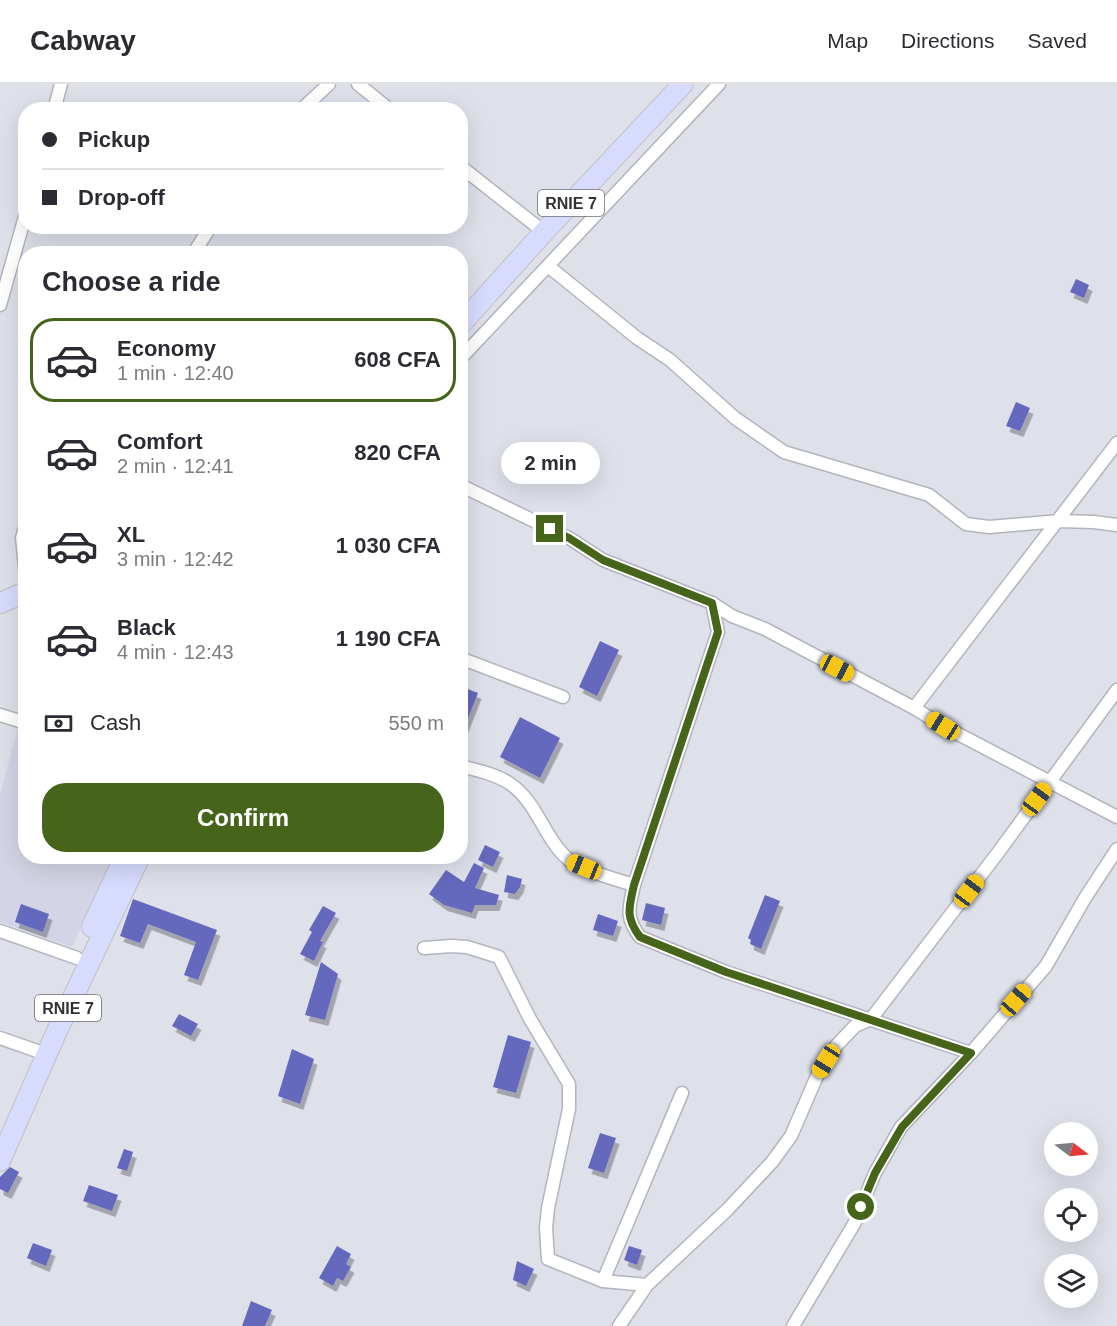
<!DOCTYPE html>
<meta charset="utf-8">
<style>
:root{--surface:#fff;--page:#f2f2f3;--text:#2b2b33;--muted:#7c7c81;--line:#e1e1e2;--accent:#46651a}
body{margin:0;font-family:Arial,sans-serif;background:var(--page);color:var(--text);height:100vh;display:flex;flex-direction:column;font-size:22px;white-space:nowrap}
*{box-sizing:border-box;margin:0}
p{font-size:20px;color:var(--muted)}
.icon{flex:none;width:33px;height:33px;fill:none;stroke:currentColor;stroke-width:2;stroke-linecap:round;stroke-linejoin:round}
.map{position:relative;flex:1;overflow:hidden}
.sheet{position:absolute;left:18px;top:162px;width:450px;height:618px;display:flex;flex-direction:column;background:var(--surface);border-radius:24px;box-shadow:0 6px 24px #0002}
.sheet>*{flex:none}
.top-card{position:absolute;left:18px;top:18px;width:450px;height:132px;border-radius:24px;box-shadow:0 6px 24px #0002;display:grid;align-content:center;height:132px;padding:0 24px;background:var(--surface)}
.needle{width:39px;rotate:106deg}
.buttons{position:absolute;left:1044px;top:1038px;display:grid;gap:12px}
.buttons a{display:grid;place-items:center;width:54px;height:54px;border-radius:50%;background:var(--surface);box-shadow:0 6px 24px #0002;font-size:30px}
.end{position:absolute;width:27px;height:27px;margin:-14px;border:8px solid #46651a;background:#fff;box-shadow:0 0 0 3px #fff}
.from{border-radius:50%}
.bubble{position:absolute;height:42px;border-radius:21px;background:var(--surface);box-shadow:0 6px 24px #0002;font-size:20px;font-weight:700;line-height:42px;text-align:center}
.car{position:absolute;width:18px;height:36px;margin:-18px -9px;border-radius:8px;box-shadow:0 0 4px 2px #0007;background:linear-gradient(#f5c518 24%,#345 0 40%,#f5c518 0 76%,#345 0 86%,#f5c518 0)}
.top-card b{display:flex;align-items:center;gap:21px;height:57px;font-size:22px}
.top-card b+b{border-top:2px solid var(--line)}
.top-card i{width:15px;height:15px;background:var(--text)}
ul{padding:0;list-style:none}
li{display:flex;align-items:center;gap:18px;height:84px;margin:0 12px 9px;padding:0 12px;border:3px solid transparent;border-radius:24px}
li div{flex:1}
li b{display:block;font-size:22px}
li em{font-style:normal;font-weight:700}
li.current{border-color:var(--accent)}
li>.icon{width:54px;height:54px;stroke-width:1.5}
h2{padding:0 24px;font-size:27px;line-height:72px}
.pay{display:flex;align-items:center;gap:15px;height:66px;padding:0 24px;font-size:22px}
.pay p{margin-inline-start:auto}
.cta{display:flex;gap:12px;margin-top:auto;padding:12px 24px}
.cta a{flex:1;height:69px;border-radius:24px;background:var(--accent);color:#fff;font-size:24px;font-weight:700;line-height:69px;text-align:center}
header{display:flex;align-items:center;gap:36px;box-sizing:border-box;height:84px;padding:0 30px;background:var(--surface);border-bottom:2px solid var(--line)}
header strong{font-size:28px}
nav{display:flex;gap:33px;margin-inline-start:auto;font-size:21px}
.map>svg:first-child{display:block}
.built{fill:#d3d5e6}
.building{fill:#6569bd;filter:url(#shadow)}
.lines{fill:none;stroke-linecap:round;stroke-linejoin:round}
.minor-casing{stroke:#b3b4be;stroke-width:15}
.primary-casing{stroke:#c1c1c2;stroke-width:22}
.minor{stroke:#fff;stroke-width:12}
.primary{stroke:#d7dcfe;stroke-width:20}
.route{stroke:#46651a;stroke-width:8}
.labels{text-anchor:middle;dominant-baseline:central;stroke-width:6;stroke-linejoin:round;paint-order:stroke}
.shield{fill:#fff;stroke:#6f6f72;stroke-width:1.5}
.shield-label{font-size:16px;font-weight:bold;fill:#313135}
</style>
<header>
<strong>Cabway</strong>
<nav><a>Map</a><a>Directions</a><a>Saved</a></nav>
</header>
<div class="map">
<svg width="1117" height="1242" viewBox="0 0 1117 1242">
<defs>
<filter id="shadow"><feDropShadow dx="3.5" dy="6" stdDeviation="0" flood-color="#0004"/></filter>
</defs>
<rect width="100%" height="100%" fill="#dee0ea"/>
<path class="built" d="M18 643 25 646 26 772 114 773 72 863 0 838V711Z"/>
<g class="building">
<path d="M1076 195 1089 201 1084 214 1070 208Z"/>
<path d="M1016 318 1030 324 1020 347 1006 342Z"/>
<path d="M600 557 619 566 597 612 579 603Z"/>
<path d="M460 602 478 609 461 652H460Z"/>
<path d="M520 633 560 654 540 694 500 673Z"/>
<path d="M485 761 500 768 493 783 478 776Z"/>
<path d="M474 779 484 784 475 804 499 811 496 821H475L472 829 444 821 429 810 446 786 464 798Z"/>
<path d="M507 791 522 795 520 803 515 810 504 808Z"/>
<path d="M765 811 780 817 761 865 750 860 751 856 748 854Z"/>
<path d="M133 815 217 846 198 896 184 891 196 858 148 840 140 859 120 852Z"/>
<path d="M646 819 665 824 661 841 642 836Z"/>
<path d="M21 820 49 830 43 848 15 838Z"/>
<path d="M323 822 336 829 320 857 323 858 314 877 300 870 312 848 309 846Z"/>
<path d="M598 830 618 837 613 852 593 846Z"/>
<path d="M321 878 338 890 325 936 305 931Z"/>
<path d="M179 930 198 940 191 952 172 942Z"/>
<path d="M508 951 531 958 516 1009 493 1003Z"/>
<path d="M292 965 314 975 300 1020 278 1012Z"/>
<path d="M600 1049 616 1054 604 1089 588 1084Z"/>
<path d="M124 1065 133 1068 127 1087 117 1084Z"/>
<path d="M10 1083 19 1088 8 1109 0 1105V1093Z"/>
<path d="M89 1101 118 1111 112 1127 83 1117Z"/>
<path d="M33 1159 52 1166 46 1182 27 1174Z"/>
<path d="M337 1162 351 1170 346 1180 351 1183 343 1197 337 1194 333 1202 319 1194Z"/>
<path d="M629 1162 642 1166 637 1181 624 1176Z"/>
<path d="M517 1177 534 1185 526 1202 513 1196Z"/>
<path d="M251 1217 272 1226 265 1242H242Z"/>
</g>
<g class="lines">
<defs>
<g id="minor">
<path d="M358 0 390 26"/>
<path d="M54 26 61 0"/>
<path d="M301 26 329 0"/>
<path d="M460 82 544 148"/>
<path d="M193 170 211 142"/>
<path d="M548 182 637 254 670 276 735 334 784 368 929 411 966 440 989 443 1059 437 1094 438 1117 441"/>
<path d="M0 221 26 129"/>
<path d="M460 275 719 0"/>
<path d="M460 401 569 454 603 476 712 519 732 532 765 545 914 624 943 642 1117 733"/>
<path d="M26 440 22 454 26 493"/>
<path d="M712 519 718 548 634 801C629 824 625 833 640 853L726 888 971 969"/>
<path d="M460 574 563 613"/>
<path d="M914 624 1117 359"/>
<path d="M0 631 26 639"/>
<path d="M460 682C476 686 495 690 509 699 537 717 544 755 569 776 581 786 618 796 634 801"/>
<path d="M0 847 77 874"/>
<path d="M424 864 451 862 467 863 499 873 530 935 569 1000V1025L548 1124 546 1144 548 1175 603 1197 647 1201"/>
<path d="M0 954 37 967"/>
<path d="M603 1197 682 1009"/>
<path d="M619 1242 647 1201 727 1126 772 1078 791 1052 817 992 836 962 855 942 871 935 997 770 1117 606"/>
<path d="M793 1242 854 1140 875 1089 901 1043 971 969 1046 882 1085 814 1117 765"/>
</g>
<g id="primary">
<path d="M460 241 544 148 683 0"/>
<path d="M0 519 26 508"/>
<path d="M92 843 125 772"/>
<path d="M0 1077 56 949 140 772"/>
</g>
</defs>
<use href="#minor" class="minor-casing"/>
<use href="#primary" class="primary-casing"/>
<use href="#minor" class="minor"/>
<use href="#primary" class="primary"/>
</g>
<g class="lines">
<path class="route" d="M550 445 569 454 603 476 712 519 718 548 634 801C629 824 625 833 640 853L726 888 971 969 902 1043 875 1089 861 1123"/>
</g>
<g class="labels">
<g class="shield">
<rect x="538" y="106" width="66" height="26" rx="4.5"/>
<rect x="35" y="911" width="66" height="26" rx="4.5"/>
</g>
<g class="shield-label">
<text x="571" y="119">RNIE 7</text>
<text x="68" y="924">RNIE 7</text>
</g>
</g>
</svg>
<div class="buttons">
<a><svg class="needle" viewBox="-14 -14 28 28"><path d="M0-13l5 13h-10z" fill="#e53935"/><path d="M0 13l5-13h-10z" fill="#7c7c81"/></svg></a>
<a><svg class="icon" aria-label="locate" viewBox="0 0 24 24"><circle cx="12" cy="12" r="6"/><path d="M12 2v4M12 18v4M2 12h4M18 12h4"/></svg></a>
<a><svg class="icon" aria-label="layers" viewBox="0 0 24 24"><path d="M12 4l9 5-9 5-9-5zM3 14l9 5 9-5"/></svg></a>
</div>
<i class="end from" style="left:861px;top:1123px"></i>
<i class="end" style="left:550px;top:445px"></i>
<div class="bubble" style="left:501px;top:358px;width:99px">2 min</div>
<i class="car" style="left:837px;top:584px;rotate:118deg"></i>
<i class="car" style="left:943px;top:642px;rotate:302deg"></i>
<i class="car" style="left:1037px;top:715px;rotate:36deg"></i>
<i class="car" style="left:584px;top:783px;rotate:292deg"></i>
<i class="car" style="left:969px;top:807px;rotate:37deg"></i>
<i class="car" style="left:1016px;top:916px;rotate:41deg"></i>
<i class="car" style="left:826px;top:977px;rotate:212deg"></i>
<div class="top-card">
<b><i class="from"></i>Pickup</b>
<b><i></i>Drop-off</b>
</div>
<section class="sheet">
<h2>Choose a ride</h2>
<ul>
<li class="current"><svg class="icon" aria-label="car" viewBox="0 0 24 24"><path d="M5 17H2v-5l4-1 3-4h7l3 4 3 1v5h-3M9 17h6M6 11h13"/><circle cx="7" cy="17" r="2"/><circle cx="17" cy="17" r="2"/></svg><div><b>Economy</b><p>1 min · 12:40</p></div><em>608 CFA</em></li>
<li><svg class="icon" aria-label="car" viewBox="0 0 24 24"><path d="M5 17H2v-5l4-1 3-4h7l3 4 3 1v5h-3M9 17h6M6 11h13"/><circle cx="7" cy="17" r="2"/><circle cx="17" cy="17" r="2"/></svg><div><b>Comfort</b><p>2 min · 12:41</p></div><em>820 CFA</em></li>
<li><svg class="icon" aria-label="car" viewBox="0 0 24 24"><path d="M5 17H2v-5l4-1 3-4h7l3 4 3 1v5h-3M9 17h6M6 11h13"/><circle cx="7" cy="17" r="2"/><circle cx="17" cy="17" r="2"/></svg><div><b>XL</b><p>3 min · 12:42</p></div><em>1 030 CFA</em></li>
<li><svg class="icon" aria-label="car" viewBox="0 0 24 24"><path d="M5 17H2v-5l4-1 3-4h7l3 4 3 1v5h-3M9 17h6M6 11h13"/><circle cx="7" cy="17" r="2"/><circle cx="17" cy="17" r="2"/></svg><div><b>Black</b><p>4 min · 12:43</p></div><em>1 190 CFA</em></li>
</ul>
<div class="pay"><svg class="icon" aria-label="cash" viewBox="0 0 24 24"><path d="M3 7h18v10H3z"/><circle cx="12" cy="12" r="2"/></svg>Cash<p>550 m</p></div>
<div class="cta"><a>Confirm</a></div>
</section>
</div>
